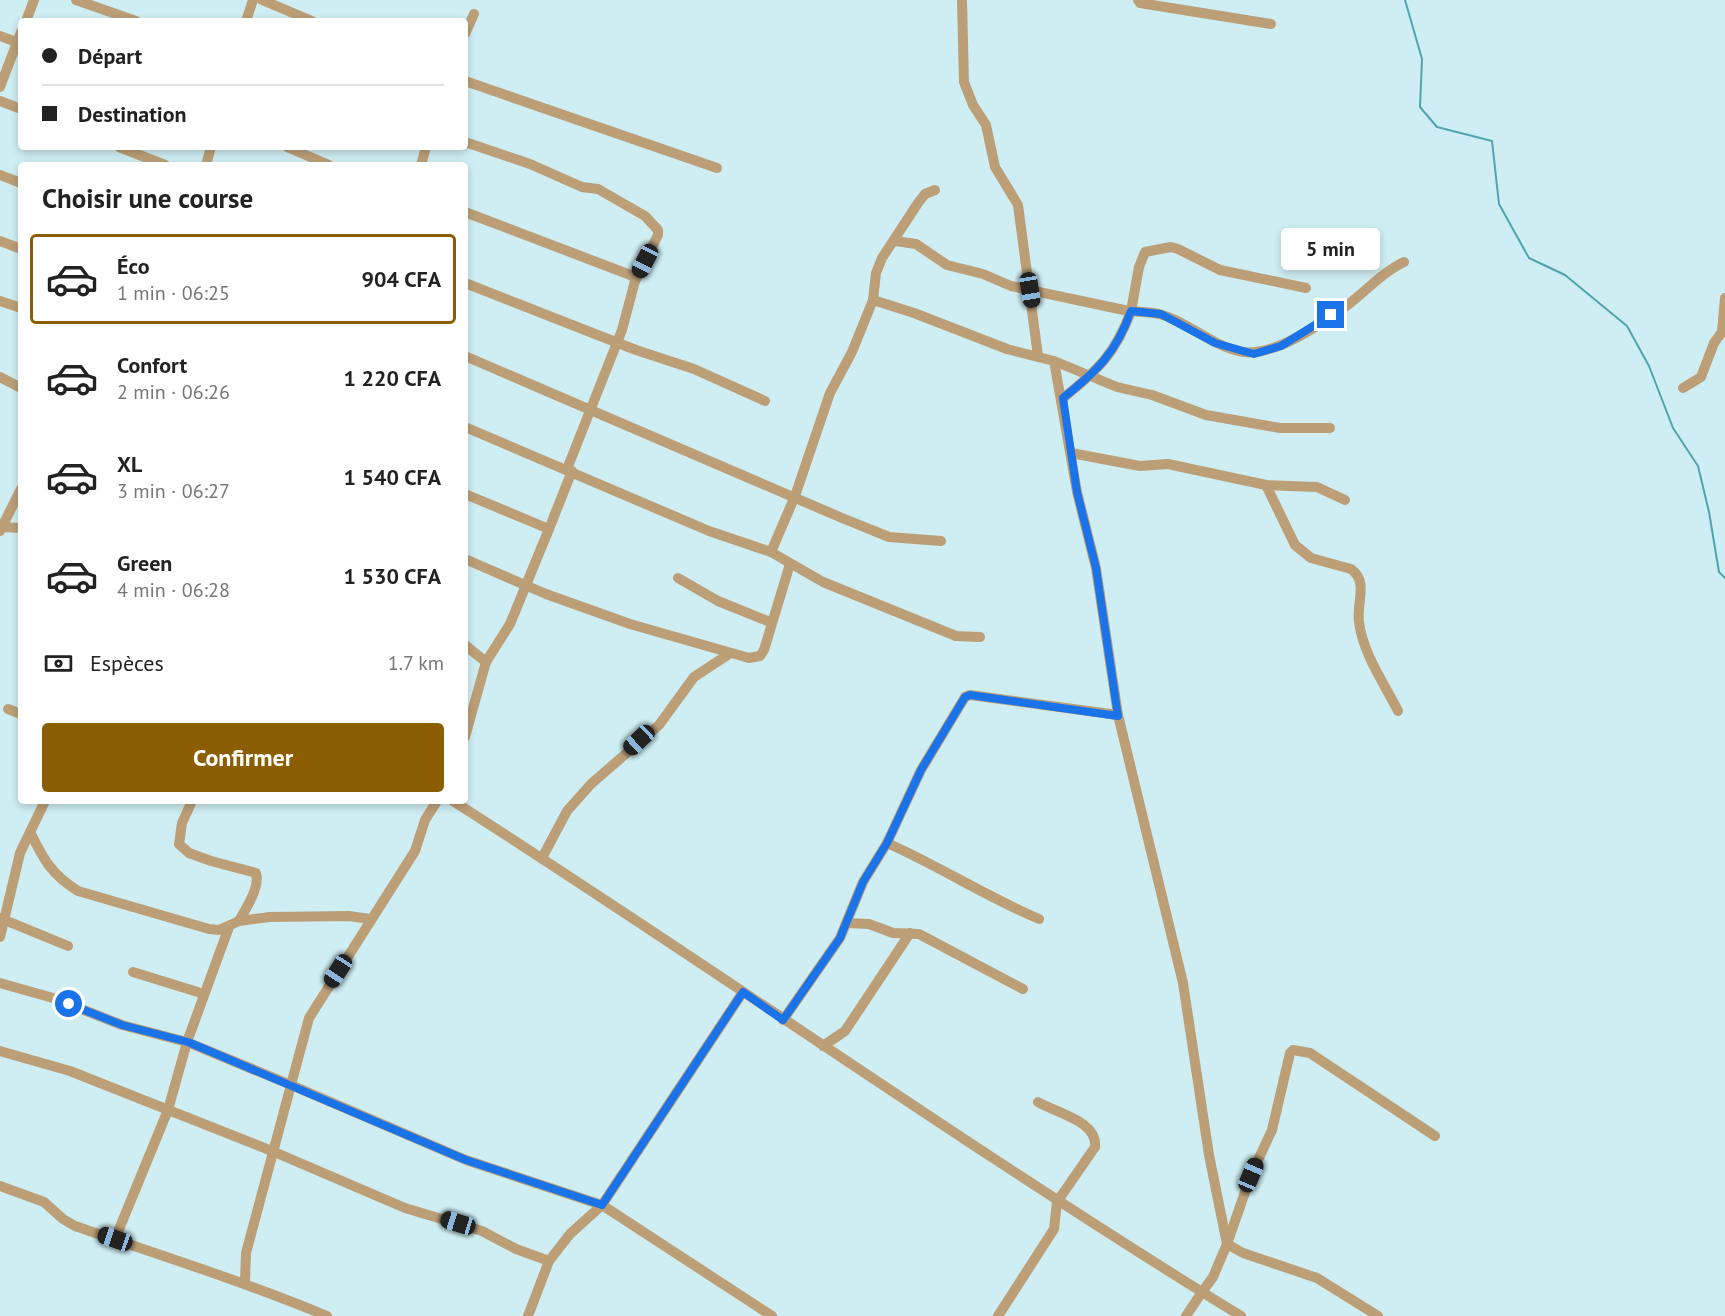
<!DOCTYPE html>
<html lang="fr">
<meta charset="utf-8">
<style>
:root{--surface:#fff;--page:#f2f2f2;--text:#222;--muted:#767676;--line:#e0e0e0;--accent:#8c5e03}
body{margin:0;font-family:"PT Sans",sans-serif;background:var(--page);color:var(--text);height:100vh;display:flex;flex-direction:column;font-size:22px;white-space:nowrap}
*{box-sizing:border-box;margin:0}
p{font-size:20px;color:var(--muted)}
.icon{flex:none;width:33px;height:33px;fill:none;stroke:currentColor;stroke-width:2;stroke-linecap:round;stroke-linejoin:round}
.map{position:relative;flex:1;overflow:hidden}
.details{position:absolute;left:18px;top:162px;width:450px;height:642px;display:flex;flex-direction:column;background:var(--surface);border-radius:6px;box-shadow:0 3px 9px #0003}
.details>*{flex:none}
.guide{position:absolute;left:18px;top:18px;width:450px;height:132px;border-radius:6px;box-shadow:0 3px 9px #0003;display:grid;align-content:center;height:132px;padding:0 24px;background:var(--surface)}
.end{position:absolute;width:27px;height:27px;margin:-14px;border:8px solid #1a73e8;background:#fff;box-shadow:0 0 0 3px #fff}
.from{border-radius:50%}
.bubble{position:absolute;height:42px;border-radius:6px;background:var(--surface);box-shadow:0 3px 9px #0003;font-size:20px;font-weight:800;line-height:42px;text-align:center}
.car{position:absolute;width:18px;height:36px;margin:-18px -9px;border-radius:8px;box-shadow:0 0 4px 2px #0007;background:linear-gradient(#222 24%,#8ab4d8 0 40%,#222 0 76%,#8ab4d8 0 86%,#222 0)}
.guide b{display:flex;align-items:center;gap:21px;height:57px;font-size:22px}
.guide b+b{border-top:2px solid var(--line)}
.guide i{width:15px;height:15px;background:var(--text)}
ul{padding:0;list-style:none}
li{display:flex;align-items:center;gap:18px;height:90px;margin:0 12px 9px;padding:0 12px;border:3px solid transparent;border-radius:6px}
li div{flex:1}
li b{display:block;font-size:22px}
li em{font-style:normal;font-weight:800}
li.on{border-color:var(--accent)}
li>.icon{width:54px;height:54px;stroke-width:1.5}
h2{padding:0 24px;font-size:27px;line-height:72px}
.pay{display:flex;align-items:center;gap:15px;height:66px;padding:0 24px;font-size:22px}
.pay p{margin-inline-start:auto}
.primary-button{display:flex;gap:12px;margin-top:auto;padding:12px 24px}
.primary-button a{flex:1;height:69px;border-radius:6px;background:var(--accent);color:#fff;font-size:24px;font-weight:800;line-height:69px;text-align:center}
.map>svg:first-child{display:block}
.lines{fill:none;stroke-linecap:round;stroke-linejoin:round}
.stream{stroke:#51a4af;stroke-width:2}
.minor{stroke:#bc9f77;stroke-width:10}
.route{stroke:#1a73e8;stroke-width:8}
</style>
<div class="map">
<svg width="1725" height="1316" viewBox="0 0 1725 1316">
<rect width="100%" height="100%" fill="#ceeef3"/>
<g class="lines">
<path class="stream" d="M1405 0 1422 59 1420 107 1437 127 1492 141 1499 204 1529 258 1565 275 1627 326 1649 366 1673 428 1698 466 1709 512 1719 572 1725 578"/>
<g class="minor">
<path d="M76 0 136 21"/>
<path d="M262 0 312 21"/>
<path d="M962 0 964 82 973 105 986 125 995 167 1018 205 1038 356"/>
<path d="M1138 0 1140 3 1271 24"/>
<path d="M26 21 34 0"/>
<path d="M246 21 253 0"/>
<path d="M465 34 474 14"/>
<path d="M0 36 21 44"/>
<path d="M465 81 717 168"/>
<path d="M0 87 21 32"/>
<path d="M0 101 21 109"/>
<path d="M465 142 530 164 582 187 598 189 645 216 658 230V235L635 281"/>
<path d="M119 147 165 165"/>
<path d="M287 147 329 165"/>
<path d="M206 165 211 147"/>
<path d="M421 165 426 147"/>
<path d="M0 175 21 183"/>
<path d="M465 212 633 276 635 281 622 330 567 469"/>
<path d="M0 241 21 249"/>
<path d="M895 241 916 244 947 265 983 274 1011 286 1124 310 1131 311 1139 267 1145 252 1171 247 1178 249 1220 270 1306 288"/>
<path d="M465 283 636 350 694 369 765 401"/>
<path d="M873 300 914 313 1007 349 1054 361 1117 387 1152 395 1206 415 1280 428H1330"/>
<path d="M0 301 21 308"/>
<path d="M465 356 842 518 889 537 941 541"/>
<path d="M1054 361 1077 492 1096 568 1118 715 1183 983 1209 1155 1227 1244 1243 1253 1317 1278 1378 1316"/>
<path d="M0 377 21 388"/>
<path d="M1683 388 1701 377 1714 343 1722 332 1725 298"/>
<path d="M1063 398C1097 371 1116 353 1131 311 1140 312 1150 312 1159 314 1187 321 1209 344 1238 351 1271 360 1323 323 1349 304 1367 290 1383 272 1404 262"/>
<path d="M465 427 709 531 771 552 823 582 956 636 980 637"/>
<path d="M1071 453 1140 466 1168 464 1266 485 1317 487 1345 500"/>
<path d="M1266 485 1295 545 1311 558 1351 569C1369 582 1356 603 1359 622 1363 654 1384 683 1398 711"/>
<path d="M465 494 549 529 510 624 486 662 465 737"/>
<path d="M0 527 21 528"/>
<path d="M549 529 572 471"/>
<path d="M0 531 21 489"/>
<path d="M771 552 795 496 830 393 852 352 873 300 876 273 882 258 918 203 925 194 935 190"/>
<path d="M465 559 546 594 630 624 749 658 760 656 764 650 790 564"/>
<path d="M678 578 718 601 770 622"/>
<path d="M465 645 486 662"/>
<path d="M8 709 21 714"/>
<path d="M192 801 182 823 179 844 189 853 211 861 256 873C260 888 246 908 239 921"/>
<path d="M437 801 425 820 415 851 309 1018 291 1085 466 1160 602 1205 570 1234 549 1261 528 1316"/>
<path d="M453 801C705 962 948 1134 1202 1292L1213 1277 1227 1244 1251 1175 1272 1130 1290 1053 1293 1050 1310 1053 1435 1136"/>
<path d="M30 832C44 860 51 874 78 891L209 929 219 930 239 921 270 917 349 916 370 919"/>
<path d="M887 843C939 866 987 897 1039 919"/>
<path d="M542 858 567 811 591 784 659 725 694 677 729 654"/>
<path d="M0 918 68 946"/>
<path d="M847 923 869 924 893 933 919 934 1023 989"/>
<path d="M229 927 187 1042 291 1085 246 1253 245 1282"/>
<path d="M0 937 20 853 45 801"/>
<path d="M133 972 204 994"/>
<path d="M0 983 53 998 122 1025 187 1042 168 1110 115 1239"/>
<path d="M743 992 602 1205 772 1316"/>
<path d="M783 1020 840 938 863 882 887 843 921 770 965 697 970 695 1118 715"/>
<path d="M823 1046 845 1031 910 933"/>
<path d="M0 1051 70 1071 272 1151 405 1208 482 1231 516 1249 549 1261"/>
<path d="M0 1186 44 1202 63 1219 75 1226C160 1255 245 1282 327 1316"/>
<path d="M998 1316 1054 1229 1057 1202 1095 1147C1098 1121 1056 1113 1038 1102"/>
<path d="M1186 1316 1202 1292 1241 1316"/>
</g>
</g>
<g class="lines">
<path class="route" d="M69 1004 122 1025 188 1042 466 1160 602 1205 743 992 783 1020 840 938 863 882 887 843 921 770 965 697 970 695 1118 716 1096 568 1077 492 1063 398C1097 371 1116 353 1131 311L1161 314 1215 343 1254 354 1281 346 1331 315"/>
</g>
</svg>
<i class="end from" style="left:69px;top:1004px"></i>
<i class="end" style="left:1331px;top:315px"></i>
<div class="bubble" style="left:1281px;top:228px;width:99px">5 min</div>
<i class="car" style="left:645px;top:261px;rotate:207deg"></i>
<i class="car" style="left:1030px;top:290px;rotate:171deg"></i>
<i class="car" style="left:639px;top:740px;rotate:227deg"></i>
<i class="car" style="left:338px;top:971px;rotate:213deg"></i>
<i class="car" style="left:1251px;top:1175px;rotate:23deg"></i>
<i class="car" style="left:458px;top:1223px;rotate:287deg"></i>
<i class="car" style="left:115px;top:1239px;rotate:289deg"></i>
<div class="guide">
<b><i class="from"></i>Départ</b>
<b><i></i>Destination</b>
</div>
<section class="details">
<h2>Choisir une course</h2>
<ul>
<li class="on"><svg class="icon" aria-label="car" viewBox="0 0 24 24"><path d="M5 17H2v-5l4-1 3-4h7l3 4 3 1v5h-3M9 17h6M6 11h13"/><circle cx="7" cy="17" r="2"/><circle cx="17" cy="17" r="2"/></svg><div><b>Éco</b><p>1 min · 06:25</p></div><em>904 CFA</em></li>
<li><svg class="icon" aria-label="car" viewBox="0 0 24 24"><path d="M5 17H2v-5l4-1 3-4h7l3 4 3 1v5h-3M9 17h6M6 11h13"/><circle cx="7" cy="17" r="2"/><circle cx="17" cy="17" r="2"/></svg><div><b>Confort</b><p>2 min · 06:26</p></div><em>1 220 CFA</em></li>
<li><svg class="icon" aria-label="car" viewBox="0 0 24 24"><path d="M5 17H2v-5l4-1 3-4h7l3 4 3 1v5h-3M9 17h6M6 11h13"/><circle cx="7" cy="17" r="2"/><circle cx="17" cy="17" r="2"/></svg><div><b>XL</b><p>3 min · 06:27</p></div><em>1 540 CFA</em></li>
<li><svg class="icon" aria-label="car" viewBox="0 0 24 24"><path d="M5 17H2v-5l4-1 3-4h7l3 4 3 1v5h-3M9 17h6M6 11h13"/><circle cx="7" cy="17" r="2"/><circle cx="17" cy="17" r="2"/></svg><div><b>Green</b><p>4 min · 06:28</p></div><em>1 530 CFA</em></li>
</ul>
<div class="pay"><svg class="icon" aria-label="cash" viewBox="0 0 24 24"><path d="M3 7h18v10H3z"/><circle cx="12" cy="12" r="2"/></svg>Espèces<p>1.7 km</p></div>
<div class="primary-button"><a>Confirmer</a></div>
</section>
</div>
